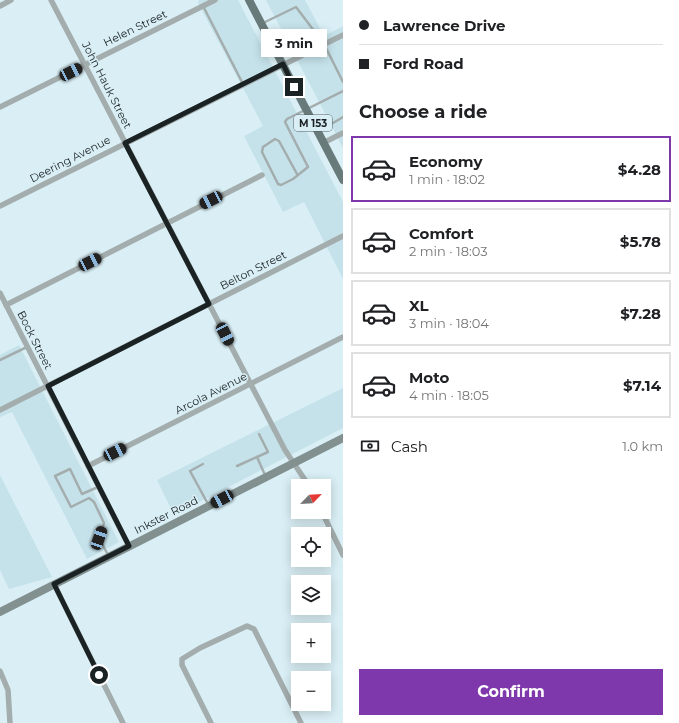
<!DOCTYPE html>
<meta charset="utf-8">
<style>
:root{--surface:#fff;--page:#f6f6f6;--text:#202124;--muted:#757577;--line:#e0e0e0;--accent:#7f38ab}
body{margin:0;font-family:Montserrat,sans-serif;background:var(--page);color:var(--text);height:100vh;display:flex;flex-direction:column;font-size:15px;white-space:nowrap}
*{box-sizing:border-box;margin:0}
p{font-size:13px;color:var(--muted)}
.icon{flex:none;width:22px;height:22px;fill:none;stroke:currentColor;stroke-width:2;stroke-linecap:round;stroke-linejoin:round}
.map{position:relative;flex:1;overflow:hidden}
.panel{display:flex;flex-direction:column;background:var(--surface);width:336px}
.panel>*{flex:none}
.banner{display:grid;align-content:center;height:88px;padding:0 16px;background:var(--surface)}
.needle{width:26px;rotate:65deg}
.buttons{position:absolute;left:291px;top:479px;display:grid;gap:8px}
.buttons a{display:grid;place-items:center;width:40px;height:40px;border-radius:0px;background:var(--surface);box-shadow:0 2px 10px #0003;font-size:20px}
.end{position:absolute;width:18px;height:18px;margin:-9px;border:5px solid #1b2224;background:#fff;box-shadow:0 0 0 2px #fff}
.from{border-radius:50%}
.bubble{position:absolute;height:28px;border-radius:0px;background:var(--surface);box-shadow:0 2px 10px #0003;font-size:13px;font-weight:700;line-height:28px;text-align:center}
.car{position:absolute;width:12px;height:24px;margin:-12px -6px;border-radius:5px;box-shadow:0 0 3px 1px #0007;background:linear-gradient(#222 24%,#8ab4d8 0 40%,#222 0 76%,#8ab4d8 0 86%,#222 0)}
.banner b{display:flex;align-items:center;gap:14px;height:38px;font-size:15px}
.banner b+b{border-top:1px solid var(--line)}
.banner i{width:10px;height:10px;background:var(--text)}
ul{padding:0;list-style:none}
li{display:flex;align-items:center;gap:12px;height:66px;margin:0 8px 6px;padding:0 8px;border:2px solid var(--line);border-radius:0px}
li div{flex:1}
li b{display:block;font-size:15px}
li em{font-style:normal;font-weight:700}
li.on{border-color:var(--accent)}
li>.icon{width:36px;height:36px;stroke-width:1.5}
h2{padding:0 16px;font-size:18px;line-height:48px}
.pay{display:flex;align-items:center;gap:10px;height:44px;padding:0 16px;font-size:15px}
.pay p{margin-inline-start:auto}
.primary-button{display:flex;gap:8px;margin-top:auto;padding:8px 16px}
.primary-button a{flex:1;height:46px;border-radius:0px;background:var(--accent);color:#fff;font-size:16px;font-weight:700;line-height:46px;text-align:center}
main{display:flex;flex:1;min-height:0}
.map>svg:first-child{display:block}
.built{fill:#c5e2ea}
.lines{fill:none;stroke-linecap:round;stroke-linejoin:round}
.lane{stroke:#a4adad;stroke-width:2.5}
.street{stroke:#a4adad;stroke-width:5.5}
.secondary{stroke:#829090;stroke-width:8}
.primary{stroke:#697a7a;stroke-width:8}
.route{stroke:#1b2224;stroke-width:5}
.labels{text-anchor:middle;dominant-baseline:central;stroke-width:3;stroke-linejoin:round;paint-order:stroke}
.shield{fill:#d9eff5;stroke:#546063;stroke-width:1}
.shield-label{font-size:10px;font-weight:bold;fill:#1b2224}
.street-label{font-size:11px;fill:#1b2224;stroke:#d9eff5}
</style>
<main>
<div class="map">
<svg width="343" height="723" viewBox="0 0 343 723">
<rect width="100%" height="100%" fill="#d9eff5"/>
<g class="built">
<path d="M199 0H238L343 202V279L304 202 283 212 244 136 263 126 198 3Z"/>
<path d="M266 0H305L324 36 343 26V148Z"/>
<path d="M19 345 119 542 87 559 12 412 0 417V355Z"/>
<path d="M343 388V428L174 515 157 480Z"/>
<path d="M0 475 52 577 9 589 0 570Z"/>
</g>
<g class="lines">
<g class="lane">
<path d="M203 6 243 84"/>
<path d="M263 23 296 7 324 44 343 82"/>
<path d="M318 127 328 121 333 123 343 117"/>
<path d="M297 174 279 141 275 139 263 147 262 152 278 184 281 185 293 179 308 167 285 122 287 119 343 91"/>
<path d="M0 360 27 347"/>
<path d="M257 457 268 452 259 434"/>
<path d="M203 464 190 471 208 504"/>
<path d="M237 466 257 457 265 475"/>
<path d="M98 487 82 494 70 469 55 476 71 507 89 498 94 502 104 523 99 538 108 555"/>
</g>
<g class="street">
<path d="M51 0 285 450 309 486"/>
<path d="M0 6 11 0"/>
<path d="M0 107 215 0"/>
<path d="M323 143 343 133"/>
<path d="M0 206 343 35"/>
<path d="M0 293 129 546"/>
<path d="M6 305 262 175"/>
<path d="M0 410 343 236"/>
<path d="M88 466 343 337"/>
<path d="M322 512 343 555"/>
<path d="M54 584 123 723"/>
<path d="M0 671 8 690 10 723"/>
<path d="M211 723 182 665V659L200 648 247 626 254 629 301 723"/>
</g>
<path class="secondary" d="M0 612 343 438"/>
<path class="primary" d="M249 0 343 180"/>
</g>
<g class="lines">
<path class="route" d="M99 675 54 584 129 546 48 386 209 304 125 143 283 64 294 87"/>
</g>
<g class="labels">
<rect class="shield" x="294" y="115" width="38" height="16" rx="3"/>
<g class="shield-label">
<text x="313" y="123">M 153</text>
</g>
<g class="street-label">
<text transform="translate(135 28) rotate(-26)">Helen Street</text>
<text transform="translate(107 85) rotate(63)">John Hauk Street</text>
<text transform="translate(70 159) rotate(-27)">Deering Avenue</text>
<text transform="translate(253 270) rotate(-27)">Belton Street</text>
<text transform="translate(35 340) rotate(63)">Bock Street</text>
<text transform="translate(211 393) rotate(-27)">Arcola Avenue</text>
<text transform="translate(166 515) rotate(-27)">Inkster Road</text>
</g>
</g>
</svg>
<div class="buttons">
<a><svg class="needle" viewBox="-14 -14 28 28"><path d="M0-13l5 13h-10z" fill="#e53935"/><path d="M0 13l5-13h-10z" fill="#757577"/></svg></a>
<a><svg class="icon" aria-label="locate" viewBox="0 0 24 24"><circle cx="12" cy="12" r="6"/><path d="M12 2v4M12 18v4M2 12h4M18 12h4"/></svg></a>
<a><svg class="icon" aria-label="layers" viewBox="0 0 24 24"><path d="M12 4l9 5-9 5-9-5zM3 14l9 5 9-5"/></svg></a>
<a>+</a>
<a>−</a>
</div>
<i class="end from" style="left:99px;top:675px"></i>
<i class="end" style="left:294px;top:87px"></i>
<div class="bubble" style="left:261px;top:29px;width:66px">3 min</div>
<i class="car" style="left:71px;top:72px;rotate:63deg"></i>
<i class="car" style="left:211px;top:200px;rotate:243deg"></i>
<i class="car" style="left:90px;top:262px;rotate:63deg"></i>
<i class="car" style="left:225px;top:334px;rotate:153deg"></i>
<i class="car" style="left:115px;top:452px;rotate:63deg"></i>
<i class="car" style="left:222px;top:499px;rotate:242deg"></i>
<i class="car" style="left:99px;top:538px;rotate:19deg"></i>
</div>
<section class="panel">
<div class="banner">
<b><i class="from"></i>Lawrence Drive</b>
<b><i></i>Ford Road</b>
</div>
<h2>Choose a ride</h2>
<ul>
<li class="on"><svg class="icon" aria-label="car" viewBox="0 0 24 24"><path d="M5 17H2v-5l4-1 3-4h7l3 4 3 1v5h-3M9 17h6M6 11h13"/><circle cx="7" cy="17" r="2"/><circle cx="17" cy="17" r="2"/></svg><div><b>Economy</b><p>1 min · 18:02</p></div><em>$4.28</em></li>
<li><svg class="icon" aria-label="car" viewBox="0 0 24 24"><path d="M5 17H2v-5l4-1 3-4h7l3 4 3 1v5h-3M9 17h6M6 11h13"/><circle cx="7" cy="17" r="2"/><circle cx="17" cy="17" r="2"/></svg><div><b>Comfort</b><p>2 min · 18:03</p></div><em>$5.78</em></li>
<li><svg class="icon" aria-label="car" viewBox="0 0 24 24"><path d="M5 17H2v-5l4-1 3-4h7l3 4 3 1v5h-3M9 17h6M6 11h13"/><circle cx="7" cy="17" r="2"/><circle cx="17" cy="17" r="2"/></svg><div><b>XL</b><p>3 min · 18:04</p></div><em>$7.28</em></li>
<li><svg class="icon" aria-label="car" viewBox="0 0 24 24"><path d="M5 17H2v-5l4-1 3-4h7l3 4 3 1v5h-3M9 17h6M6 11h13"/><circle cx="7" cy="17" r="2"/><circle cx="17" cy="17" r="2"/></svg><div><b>Moto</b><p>4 min · 18:05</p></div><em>$7.14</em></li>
</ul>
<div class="pay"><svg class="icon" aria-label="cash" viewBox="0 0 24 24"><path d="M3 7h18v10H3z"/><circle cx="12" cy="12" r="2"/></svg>Cash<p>1.0 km</p></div>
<div class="primary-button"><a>Confirm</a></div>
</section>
</main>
